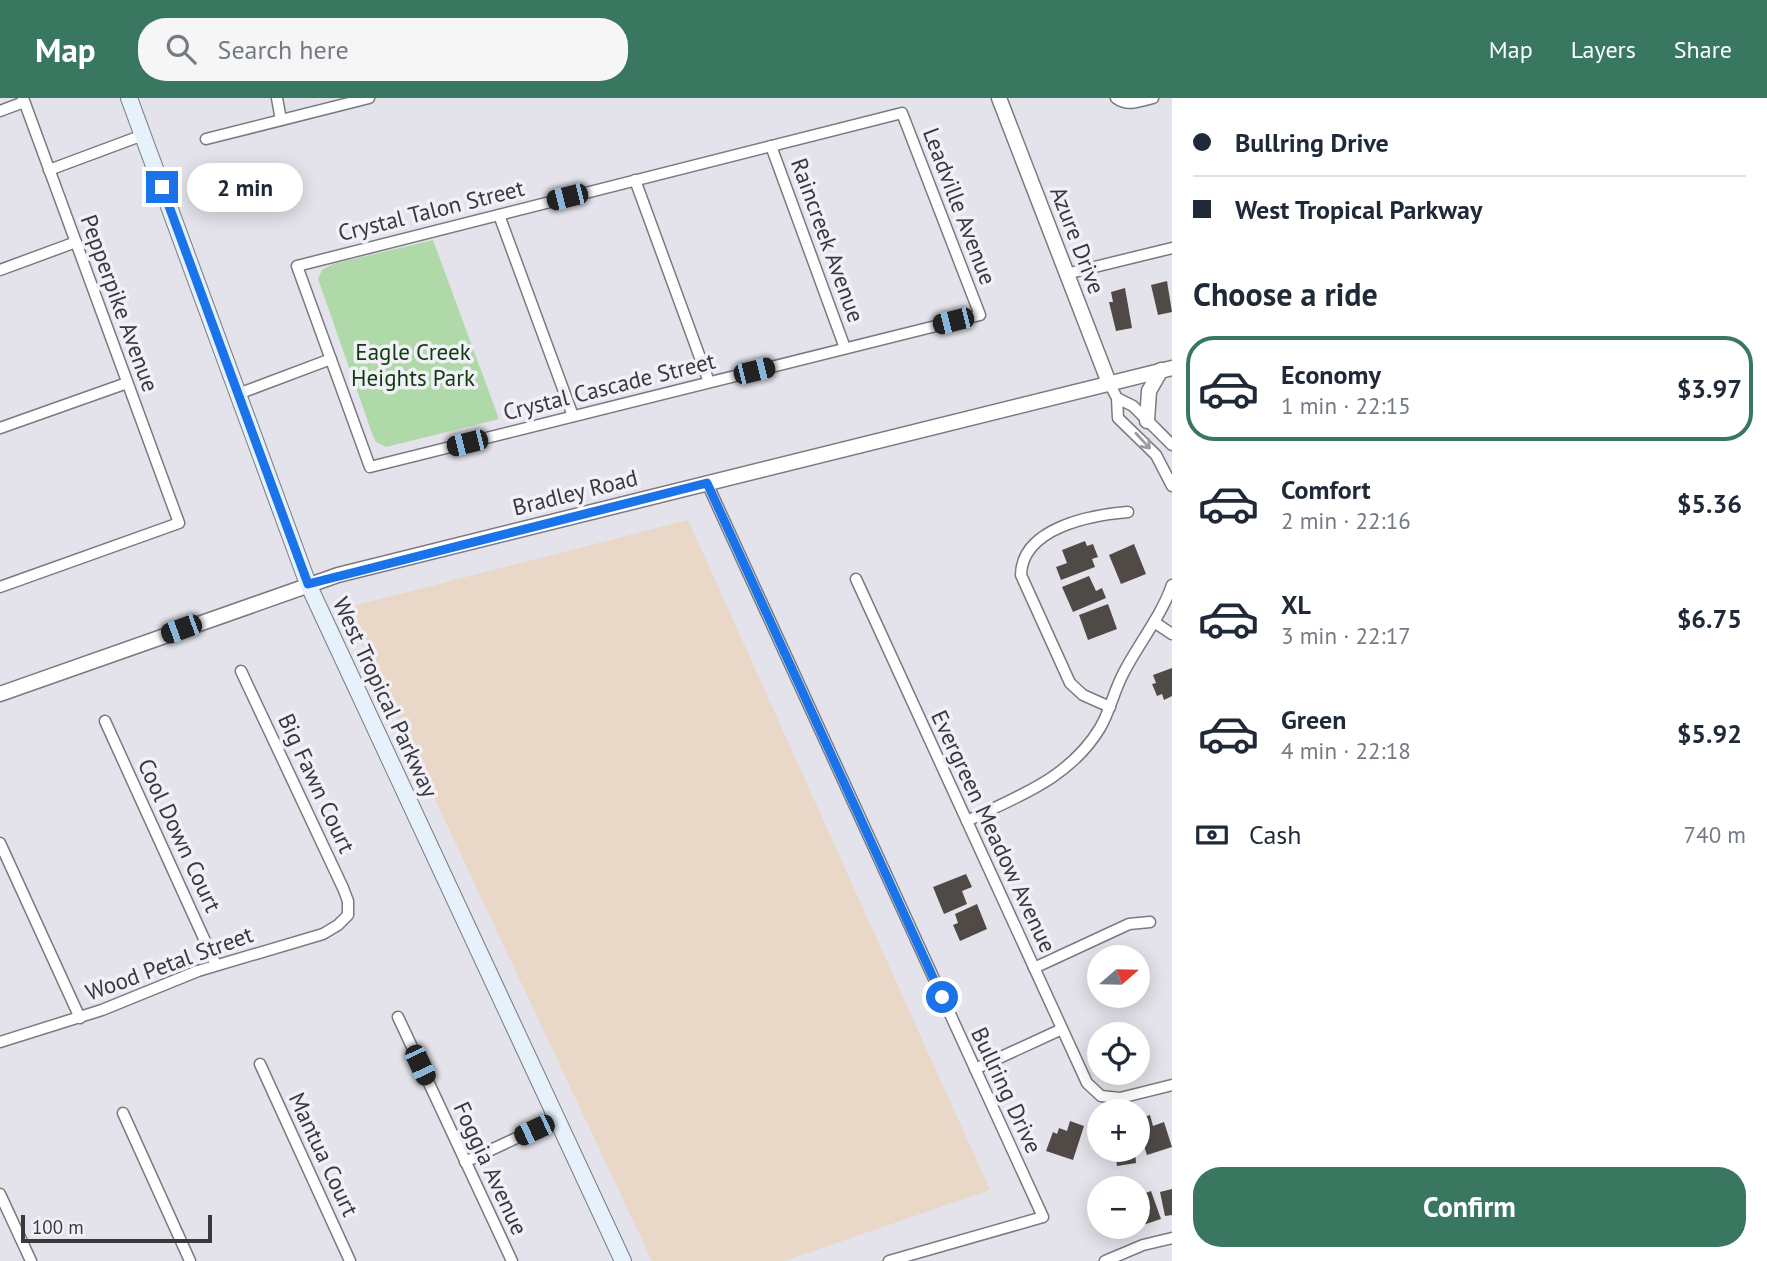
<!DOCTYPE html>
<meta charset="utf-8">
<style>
:root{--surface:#fff;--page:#f6f6f7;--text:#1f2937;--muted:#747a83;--line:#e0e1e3;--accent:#3a7761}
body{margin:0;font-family:"PT Sans",sans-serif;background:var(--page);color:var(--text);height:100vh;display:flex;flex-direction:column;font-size:26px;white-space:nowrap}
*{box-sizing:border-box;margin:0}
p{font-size:23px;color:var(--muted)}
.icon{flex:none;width:38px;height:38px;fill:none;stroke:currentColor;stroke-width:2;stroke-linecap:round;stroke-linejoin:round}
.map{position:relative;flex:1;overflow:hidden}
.sheet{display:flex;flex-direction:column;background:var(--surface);width:595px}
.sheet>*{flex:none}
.guide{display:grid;align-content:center;height:154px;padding:0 21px;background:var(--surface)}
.needle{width:46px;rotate:70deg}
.tools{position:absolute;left:1087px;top:847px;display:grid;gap:14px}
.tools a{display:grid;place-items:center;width:63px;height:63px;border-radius:50%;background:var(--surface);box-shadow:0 4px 18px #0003;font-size:35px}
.scale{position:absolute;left:21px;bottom:18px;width:191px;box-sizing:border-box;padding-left:7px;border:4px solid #39393c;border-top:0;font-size:19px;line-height:24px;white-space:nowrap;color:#39393c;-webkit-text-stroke:5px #f1f0f8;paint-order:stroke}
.end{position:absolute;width:32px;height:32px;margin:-16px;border:9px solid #1a73e8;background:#fff;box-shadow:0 0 0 4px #fff}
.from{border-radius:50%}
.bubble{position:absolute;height:49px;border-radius:24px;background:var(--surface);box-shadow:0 4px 18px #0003;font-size:23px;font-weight:700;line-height:49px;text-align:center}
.car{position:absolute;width:21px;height:42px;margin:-21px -10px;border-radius:9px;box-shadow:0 0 5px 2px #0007;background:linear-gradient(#222 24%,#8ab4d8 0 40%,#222 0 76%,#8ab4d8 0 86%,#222 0)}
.guide b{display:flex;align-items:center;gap:24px;height:66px;font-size:26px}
.guide b+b{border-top:2px solid var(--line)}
.guide i{width:18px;height:18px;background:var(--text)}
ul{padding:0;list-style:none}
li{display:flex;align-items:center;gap:21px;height:105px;margin:0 14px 10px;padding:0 7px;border:4px solid transparent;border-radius:28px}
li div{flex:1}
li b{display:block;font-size:26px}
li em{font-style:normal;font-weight:700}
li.on{border-color:var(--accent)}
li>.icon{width:63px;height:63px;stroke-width:1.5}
h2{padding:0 21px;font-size:32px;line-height:84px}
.pay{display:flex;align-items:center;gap:18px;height:77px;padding:0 21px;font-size:26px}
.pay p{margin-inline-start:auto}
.primary-button{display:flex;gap:14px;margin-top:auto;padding:14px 21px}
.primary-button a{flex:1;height:80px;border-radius:28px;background:var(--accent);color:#fff;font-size:28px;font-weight:700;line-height:80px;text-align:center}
header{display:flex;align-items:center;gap:42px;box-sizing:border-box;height:98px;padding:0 35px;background:var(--accent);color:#fff}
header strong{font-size:33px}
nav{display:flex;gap:38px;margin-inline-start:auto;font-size:24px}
.search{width:490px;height:63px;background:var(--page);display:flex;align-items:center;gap:18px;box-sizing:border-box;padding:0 24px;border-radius:28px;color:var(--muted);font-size:26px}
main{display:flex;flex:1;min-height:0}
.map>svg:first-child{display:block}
.education{fill:#e9d7c7}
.green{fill:#b0d9a9}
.building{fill:#504a46}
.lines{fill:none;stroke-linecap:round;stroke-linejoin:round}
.minor-casing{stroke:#7a7a81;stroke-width:13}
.tertiary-casing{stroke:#7a7a81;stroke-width:17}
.secondary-casing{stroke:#7a7a81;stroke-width:18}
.minor{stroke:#fff;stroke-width:10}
.tertiary{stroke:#fff;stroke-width:14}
.secondary{stroke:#e5f1fb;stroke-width:16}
.oneway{stroke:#9c9c9e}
.route{stroke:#1a73e8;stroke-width:9}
.labels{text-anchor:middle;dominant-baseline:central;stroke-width:7;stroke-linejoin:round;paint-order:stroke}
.street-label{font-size:23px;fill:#39393c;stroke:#f1f0f8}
.park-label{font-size:23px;fill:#103c0a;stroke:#f1f0f8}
</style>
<header>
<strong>Map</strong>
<div class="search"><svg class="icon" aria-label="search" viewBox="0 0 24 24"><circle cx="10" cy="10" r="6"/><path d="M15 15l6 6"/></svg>Search here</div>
<nav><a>Map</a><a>Layers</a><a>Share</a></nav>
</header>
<main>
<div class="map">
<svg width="1172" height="1163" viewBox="0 0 1172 1163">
<rect width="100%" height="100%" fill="#e4e3eb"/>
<path class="education" d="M688 422 990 1092 784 1163H652L345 510Z"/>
<path class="green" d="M433 142 499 321 386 349 376 344 373 338 318 181 322 172 333 166Z"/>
<g class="building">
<path d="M1167 183 1172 214 1158 217 1151 187Z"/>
<path d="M1125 190 1132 230 1116 233 1109 204H1113L1111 194Z"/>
<path d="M1085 443 1087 448 1093 446 1098 459 1092 461 1095 469 1061 482 1056 469 1067 465 1062 452Z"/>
<path d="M1134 446 1146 476 1121 486 1109 457Z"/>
<path d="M1089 478 1096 493 1102 490 1106 500 1073 514 1062 489Z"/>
<path d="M1108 506 1117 531 1088 542 1079 517Z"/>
<path d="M1172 570V598L1164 602 1162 596 1157 598 1152 586 1156 585 1153 577Z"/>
<path d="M966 776 972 789 962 793 967 806 944 816 933 789Z"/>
<path d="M977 806 987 831 960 843 953 827 958 825 955 816Z"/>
<path d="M1150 1017 1153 1028 1164 1024 1172 1049 1147 1057 1138 1030V1021Z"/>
<path d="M1070 1023 1084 1028 1073 1062 1046 1053 1053 1034 1057 1036 1059 1030 1067 1033Z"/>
<path d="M1108 1052H1135L1136 1065 1117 1068 1116 1060 1109 1061Z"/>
<path d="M1172 1091V1117L1165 1118 1160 1094Z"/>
<path d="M1151 1093 1161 1121 1143 1127 1138 1110V1098Z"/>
</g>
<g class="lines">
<defs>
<g id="minor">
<path d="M277 0 281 22"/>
<path d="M1116 0C1128 9 1140 3 1153 0"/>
<path d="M0 13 24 4"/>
<path d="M902 15 980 217 370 369 297 168Z"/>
<path d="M206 41 369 0"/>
<path d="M771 48 845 250"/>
<path d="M49 72 143 37"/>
<path d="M635 82 709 284"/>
<path d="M499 117 573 318"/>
<path d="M0 172 76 144"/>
<path d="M1066 176 1172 150"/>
<path d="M1109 285 1117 300 1118 320 1156 357 1172 388"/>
<path d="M238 296 331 261"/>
<path d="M1117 300 1133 308 1172 347"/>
<path d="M0 330 127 285"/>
<path d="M707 385 1043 1119 889 1163"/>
<path d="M856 481 1087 985 1101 998 1120 1000 1172 987"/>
<path d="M0 489 179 425 23 0"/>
<path d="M1154 524 1172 536"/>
<path d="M1110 609 1083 597 1070 585 1021 477C1022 430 1090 417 1128 414"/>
<path d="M105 623 216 867"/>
<path d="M967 723C1018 698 1069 681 1100 630 1110 613 1114 593 1123 576 1138 546 1161 519 1172 487"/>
<path d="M0 745 80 920"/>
<path d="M1034 870 1129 826 1150 824"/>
<path d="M398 919 512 1163"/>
<path d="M0 944 102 912 198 873 323 836 338 827 348 817V803L343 790 241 573"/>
<path d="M260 966 350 1163"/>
<path d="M975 971 1062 931"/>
<path d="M123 1015 190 1163"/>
<path d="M465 1064 557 1021"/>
<path d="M0 1096 31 1163"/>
<path d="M1105 1163 1143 1147 1172 1140"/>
</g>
<g id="tertiary">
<path d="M999 0 1109 285"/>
<path d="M1147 323 1149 293 1161 272"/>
<path d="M0 596 338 477 1172 270"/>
</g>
<path id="secondary" d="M129 0 308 486 623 1163"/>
</defs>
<use href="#minor" class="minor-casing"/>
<use href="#tertiary" class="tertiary-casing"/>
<use href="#secondary" class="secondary-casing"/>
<use href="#minor" class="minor"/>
<use href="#tertiary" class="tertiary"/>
<use href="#secondary" class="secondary"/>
</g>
<defs><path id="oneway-shaft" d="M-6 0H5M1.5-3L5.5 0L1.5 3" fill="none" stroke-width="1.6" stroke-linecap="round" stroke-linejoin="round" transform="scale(1.75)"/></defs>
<use class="oneway" href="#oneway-shaft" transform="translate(1143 343) rotate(47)"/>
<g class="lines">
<path class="route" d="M162 89 308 486 707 385 942 899"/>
</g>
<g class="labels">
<g class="street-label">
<text transform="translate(960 108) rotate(69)">Leadville Avenue</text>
<text transform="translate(431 112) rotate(-14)">Crystal Talon Street</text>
<text transform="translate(828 142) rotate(70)">Raincreek Avenue</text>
<text transform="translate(1078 142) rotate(69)">Azure Drive</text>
<text transform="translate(120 205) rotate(70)">Pepperpike Avenue</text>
<text transform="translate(609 288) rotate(-14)">Crystal Cascade Street</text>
<text transform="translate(575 394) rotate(-14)">Bradley Road</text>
<text transform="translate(386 599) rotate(65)">West Tropical Parkway</text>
<text transform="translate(317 685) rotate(65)">Big Fawn Court</text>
<text transform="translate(994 733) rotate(65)">Evergreen Meadow Avenue</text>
<text transform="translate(180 737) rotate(65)">Cool Down Court</text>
<text transform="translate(169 865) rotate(-20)">Wood Petal Street</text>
<text transform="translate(1007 992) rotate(65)">Bullring Drive</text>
<text transform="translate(324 1056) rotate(65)">Mantua Court</text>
<text transform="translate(491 1070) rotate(65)">Foggia Avenue</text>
</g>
<g class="park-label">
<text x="413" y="253">Eagle Creek<tspan x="413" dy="26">Heights Park</tspan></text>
</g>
</g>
</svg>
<div class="tools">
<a><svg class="needle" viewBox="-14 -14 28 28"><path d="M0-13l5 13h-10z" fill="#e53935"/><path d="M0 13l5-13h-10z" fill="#747a83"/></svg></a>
<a><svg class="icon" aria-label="locate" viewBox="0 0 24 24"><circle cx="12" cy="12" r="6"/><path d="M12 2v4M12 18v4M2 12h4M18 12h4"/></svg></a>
<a>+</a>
<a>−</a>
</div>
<div class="scale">100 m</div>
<i class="end from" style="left:942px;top:899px"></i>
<i class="end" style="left:162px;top:89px"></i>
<div class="bubble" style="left:187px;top:65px;width:116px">2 min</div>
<i class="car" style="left:567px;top:99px;rotate:256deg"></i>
<i class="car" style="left:953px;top:223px;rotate:256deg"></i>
<i class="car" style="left:754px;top:273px;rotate:76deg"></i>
<i class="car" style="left:467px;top:345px;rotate:256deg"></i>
<i class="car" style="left:181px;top:531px;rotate:250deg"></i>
<i class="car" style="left:420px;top:967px;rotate:155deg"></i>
<i class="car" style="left:534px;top:1032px;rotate:245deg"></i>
</div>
<section class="sheet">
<div class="guide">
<b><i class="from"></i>Bullring Drive</b>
<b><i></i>West Tropical Parkway</b>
</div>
<h2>Choose a ride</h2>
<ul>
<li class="on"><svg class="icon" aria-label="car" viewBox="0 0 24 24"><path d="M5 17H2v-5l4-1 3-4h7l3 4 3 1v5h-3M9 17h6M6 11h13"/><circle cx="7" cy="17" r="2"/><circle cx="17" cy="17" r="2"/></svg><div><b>Economy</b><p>1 min · 22:15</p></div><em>$3.97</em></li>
<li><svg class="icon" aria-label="car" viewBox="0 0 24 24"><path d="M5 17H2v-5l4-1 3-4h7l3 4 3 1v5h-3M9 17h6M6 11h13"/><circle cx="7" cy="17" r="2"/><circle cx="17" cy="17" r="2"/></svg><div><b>Comfort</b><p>2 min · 22:16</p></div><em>$5.36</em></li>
<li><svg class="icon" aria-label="car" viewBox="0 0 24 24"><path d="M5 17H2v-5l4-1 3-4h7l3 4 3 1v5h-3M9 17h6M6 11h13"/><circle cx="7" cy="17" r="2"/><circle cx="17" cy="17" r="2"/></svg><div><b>XL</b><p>3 min · 22:17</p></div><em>$6.75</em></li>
<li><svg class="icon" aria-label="car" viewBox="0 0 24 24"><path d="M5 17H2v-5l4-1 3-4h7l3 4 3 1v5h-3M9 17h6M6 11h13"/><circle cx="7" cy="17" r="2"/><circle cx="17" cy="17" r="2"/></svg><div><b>Green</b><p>4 min · 22:18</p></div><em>$5.92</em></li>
</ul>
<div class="pay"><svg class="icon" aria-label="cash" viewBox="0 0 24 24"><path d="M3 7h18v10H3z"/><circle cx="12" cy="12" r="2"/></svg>Cash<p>740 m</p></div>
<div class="primary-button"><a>Confirm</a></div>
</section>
</main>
